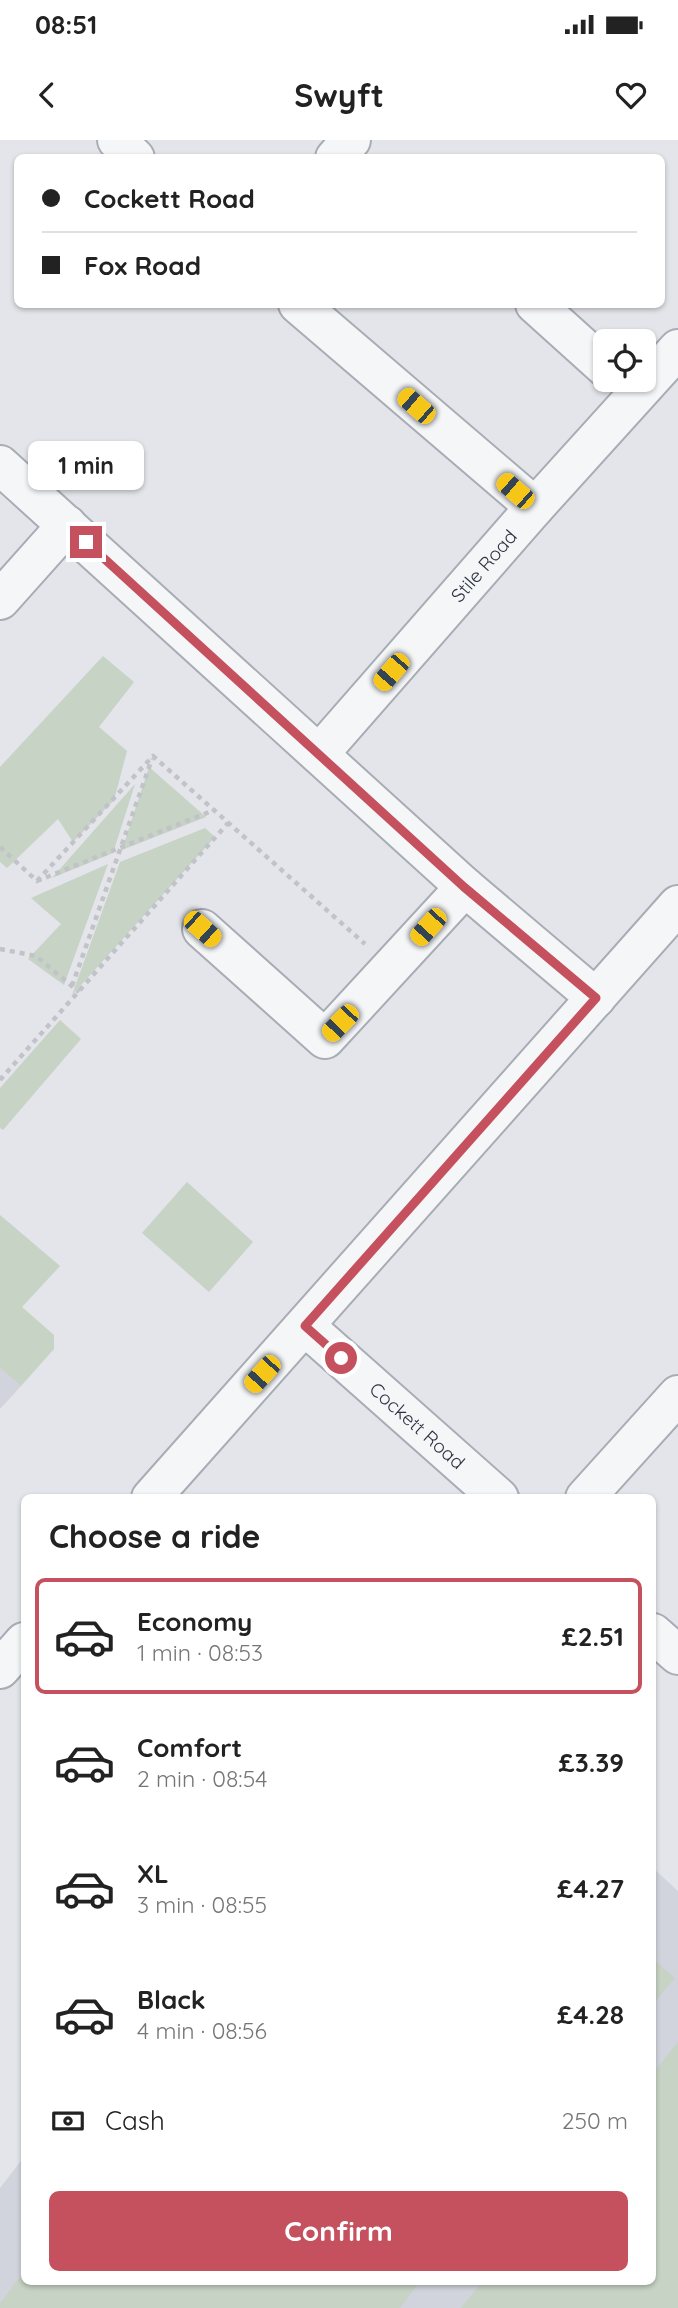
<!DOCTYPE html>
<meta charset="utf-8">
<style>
:root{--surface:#fff;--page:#f2f2f2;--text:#222;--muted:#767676;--line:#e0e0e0;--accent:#c5515e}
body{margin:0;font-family:Quicksand,sans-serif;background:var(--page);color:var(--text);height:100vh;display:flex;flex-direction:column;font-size:26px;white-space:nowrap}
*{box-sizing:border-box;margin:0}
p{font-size:23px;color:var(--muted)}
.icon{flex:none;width:38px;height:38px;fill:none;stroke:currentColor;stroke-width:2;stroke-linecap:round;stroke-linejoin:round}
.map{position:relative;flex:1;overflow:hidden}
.drawer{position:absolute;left:21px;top:1354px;width:635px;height:791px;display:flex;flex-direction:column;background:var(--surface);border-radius:10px;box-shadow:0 2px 5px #0004}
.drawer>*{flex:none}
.hud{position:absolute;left:14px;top:14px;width:651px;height:154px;border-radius:10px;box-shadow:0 2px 5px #0004;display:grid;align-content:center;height:154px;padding:0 28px;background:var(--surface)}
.controls{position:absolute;left:593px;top:189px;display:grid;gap:14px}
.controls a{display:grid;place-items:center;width:63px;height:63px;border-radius:10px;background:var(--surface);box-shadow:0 2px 5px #0004;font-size:35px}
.end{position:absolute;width:32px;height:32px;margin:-16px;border:9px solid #c5515e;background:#fff;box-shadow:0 0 0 4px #fff}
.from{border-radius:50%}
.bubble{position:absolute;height:49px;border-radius:10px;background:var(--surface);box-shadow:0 2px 5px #0004;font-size:23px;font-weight:800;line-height:49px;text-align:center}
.car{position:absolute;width:21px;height:42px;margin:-21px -10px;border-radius:9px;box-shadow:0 0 5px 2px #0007;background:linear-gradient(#f5c518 24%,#345 0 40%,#f5c518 0 76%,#345 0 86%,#f5c518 0)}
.hud b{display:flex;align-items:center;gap:24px;height:66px;font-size:26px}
.hud b+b{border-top:2px solid var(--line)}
.hud i{width:18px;height:18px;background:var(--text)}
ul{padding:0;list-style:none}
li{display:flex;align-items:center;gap:21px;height:116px;margin:0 14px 10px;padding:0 14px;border:4px solid transparent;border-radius:10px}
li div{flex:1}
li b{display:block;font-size:26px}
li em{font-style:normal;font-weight:800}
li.active{border-color:var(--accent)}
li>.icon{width:63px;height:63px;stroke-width:1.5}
h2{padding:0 28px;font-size:32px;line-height:84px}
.pay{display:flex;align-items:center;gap:18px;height:77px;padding:0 28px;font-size:26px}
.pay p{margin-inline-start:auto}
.button{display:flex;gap:14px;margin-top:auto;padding:14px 28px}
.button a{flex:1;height:80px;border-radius:10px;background:var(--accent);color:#fff;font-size:28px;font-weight:800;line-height:80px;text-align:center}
.status{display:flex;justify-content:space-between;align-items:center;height:49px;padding:0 35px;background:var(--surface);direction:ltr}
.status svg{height:19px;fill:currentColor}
header{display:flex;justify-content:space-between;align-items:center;height:91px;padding:0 28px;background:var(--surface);font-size:32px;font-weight:800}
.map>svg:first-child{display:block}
.built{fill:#d1d4dc}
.green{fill:#c7d3c4}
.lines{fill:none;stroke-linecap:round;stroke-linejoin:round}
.minor-casing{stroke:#a8acb4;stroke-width:42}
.path{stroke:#c1c3c8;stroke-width:4.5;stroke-dasharray:5 5;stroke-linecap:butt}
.minor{stroke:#f5f6f8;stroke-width:38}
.route{stroke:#c5515e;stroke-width:9}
.labels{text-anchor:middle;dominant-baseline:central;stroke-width:6;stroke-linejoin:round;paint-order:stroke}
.street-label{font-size:19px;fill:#2c3241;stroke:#f2f4f7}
</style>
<div class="status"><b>08:51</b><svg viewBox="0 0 49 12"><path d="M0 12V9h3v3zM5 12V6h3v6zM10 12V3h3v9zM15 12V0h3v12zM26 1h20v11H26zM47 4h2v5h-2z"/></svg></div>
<header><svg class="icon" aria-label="back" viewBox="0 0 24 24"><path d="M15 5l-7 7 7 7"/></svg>Swyft<svg class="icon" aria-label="heart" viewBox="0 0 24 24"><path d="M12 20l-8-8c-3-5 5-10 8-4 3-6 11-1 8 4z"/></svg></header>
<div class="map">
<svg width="678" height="2168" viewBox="0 0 678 2168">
<rect width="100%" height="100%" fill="#e3e5ea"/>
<g class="built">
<path d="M0 1228 21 1246 0 1269Z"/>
<path d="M653 1728 678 1751V2168H0V2048L24 2017V2142H653Z"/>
</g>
<g class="green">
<path d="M103 516 134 542 99 587 127 611 114 660 73 702 58 679 7 728 0 722V627Z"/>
<path d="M149 627 206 677 122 710Z"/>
<path d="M135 644 113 713 52 738Z"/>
<path d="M205 688 215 697 72 855 120 722Z"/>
<path d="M108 724 64 845 28 819 61 784 31 758Z"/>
<path d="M60 880 81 899 3 990 0 988V948Z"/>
<path d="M187 1042 253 1102 209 1152 142 1093Z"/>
<path d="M0 1075 60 1126 22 1167 54 1195V1209L21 1246 0 1228Z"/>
<path d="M653 1819 675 1838 653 1864Z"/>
<path d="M678 1902V2168H461L482 2142H653V1933Z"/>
<path d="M24 2132V2142H420L400 2168H0V2163Z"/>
</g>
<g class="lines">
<defs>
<g id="minor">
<path d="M117 0 135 18"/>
<path d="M335 18 351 0"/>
<path d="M298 164 535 367"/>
<path d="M535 164 606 228"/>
<path d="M0 325 465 747 596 858"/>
<path d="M0 460 67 385"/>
<path id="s1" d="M319 614 535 367 678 209"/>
<path d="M202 789 325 899 465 747"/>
<path id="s2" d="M305 1186 499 1358"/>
<path d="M151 1358 678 765"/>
<path d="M585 1358 678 1255"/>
<path d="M653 1493 678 1515"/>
<path d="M0 1529 24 1502"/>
</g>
</defs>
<use href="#minor" class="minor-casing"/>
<g class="path">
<path d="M0 707 37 741 214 670"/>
<path d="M37 741 153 616 365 804"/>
<path d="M0 809 36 816 79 852"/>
<path d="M72 846 152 619"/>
<path d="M0 940 228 683"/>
</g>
<use href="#minor" class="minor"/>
</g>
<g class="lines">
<path class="route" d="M86 402 464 747 596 858 305 1186 341 1218"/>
</g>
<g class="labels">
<g class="street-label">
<text stroke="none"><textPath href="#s1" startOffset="250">Stile Road</textPath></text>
<text stroke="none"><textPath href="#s2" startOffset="150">Cockett Road</textPath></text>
</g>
</g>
</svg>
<div class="controls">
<a><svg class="icon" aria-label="locate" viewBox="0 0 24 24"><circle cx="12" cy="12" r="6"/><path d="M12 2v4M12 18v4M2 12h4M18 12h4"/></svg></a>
</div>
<i class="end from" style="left:341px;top:1218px"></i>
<i class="end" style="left:86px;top:402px"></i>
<div class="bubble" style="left:28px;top:301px;width:116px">1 min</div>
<i class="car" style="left:416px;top:266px;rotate:311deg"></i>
<i class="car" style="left:515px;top:351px;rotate:311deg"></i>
<i class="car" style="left:391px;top:532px;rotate:221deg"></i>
<i class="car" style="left:428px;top:787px;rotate:222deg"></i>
<i class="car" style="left:202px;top:789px;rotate:132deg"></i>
<i class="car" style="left:340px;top:883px;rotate:224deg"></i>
<i class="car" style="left:262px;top:1234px;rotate:222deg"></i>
<div class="hud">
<b><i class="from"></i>Cockett Road</b>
<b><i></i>Fox Road</b>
</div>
<section class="drawer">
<h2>Choose a ride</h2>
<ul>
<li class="active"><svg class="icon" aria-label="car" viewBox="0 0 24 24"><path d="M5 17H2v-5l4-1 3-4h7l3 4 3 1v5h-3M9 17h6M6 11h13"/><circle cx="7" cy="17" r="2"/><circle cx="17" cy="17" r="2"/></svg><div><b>Economy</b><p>1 min · 08:53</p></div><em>£2.51</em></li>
<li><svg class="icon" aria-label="car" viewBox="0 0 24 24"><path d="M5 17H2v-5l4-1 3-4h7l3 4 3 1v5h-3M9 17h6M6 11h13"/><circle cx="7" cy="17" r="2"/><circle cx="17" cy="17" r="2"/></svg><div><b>Comfort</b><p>2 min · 08:54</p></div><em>£3.39</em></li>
<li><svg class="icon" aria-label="car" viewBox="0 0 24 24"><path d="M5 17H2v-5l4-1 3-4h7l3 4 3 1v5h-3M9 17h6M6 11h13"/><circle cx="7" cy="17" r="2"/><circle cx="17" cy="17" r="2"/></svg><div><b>XL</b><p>3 min · 08:55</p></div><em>£4.27</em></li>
<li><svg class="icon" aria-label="car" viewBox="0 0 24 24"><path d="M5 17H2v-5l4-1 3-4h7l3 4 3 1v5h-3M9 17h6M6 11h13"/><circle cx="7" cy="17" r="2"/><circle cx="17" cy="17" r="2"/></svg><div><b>Black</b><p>4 min · 08:56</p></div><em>£4.28</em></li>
</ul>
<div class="pay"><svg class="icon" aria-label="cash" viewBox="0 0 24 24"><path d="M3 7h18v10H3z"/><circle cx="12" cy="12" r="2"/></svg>Cash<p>250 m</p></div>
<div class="button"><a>Confirm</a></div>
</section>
</div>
